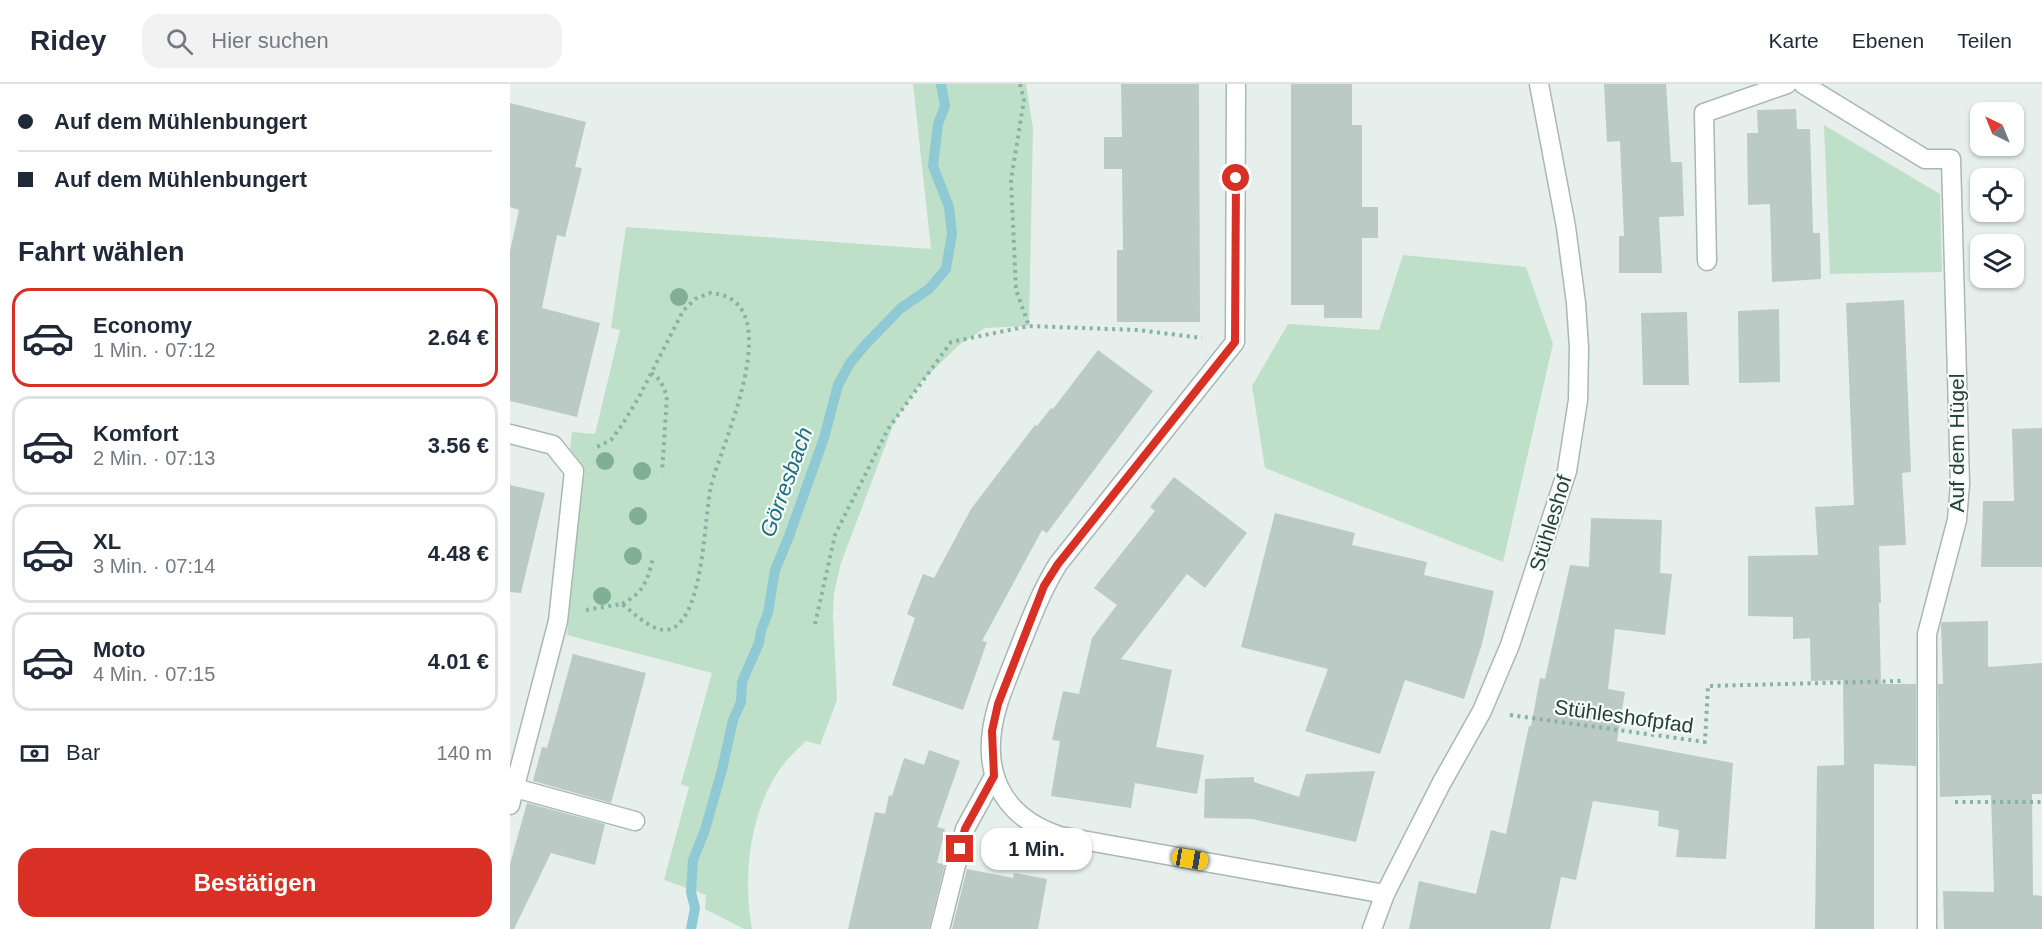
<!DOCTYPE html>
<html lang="de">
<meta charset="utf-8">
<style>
:root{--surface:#fff;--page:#f2f2f3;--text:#1f2937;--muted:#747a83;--line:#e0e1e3;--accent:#d93025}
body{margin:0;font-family:Helvetica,sans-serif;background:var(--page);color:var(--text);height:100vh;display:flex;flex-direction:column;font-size:22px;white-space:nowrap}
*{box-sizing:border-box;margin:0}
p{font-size:20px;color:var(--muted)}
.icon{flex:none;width:33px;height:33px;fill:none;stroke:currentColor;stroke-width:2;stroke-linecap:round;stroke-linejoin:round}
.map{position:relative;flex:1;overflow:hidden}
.side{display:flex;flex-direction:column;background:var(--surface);width:510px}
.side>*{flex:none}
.banner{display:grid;align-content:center;height:132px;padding:0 18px;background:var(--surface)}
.needle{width:39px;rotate:317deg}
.fabs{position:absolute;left:1460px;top:18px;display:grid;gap:12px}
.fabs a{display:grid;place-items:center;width:54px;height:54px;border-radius:12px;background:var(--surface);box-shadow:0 2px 4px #0004;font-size:30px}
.end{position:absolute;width:27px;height:27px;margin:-14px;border:8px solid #d93025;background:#fff;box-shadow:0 0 0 3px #fff}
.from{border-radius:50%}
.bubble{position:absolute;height:42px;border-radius:18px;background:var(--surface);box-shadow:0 2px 4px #0004;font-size:20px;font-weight:700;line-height:42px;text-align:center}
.car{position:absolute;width:18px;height:36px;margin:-18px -9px;border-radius:8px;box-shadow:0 0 4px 2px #0007;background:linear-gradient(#f5c518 24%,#345 0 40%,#f5c518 0 76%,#345 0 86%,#f5c518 0)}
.banner b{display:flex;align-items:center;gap:21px;height:57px;font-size:22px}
.banner b+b{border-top:2px solid var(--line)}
.banner i{width:15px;height:15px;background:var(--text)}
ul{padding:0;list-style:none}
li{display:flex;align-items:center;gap:18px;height:99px;margin:0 12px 9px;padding:0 6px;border:3px solid var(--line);border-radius:18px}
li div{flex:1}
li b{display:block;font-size:22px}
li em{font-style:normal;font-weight:700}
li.active{border-color:var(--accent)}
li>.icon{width:54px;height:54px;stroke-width:1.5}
h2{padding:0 18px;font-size:27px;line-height:72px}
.pay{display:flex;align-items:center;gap:15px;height:66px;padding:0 18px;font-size:22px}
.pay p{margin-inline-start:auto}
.cta{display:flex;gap:12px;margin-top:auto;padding:12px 18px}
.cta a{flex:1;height:69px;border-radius:18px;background:var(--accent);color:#fff;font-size:24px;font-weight:700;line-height:69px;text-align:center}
header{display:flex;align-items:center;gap:36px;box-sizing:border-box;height:84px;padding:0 30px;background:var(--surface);border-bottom:2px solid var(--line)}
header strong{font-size:28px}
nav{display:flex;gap:33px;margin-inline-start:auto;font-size:21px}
.search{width:420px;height:54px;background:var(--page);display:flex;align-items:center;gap:15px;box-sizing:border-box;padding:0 21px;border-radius:18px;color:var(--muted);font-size:22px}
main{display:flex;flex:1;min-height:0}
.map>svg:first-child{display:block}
.green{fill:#bfe0c8}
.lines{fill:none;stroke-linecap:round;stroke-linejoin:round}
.stream{stroke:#8ec9d4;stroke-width:10}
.building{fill:#bbcac4}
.minor-casing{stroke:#a8b8b2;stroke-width:21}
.path{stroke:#86b3a5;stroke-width:4;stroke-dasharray:3 4.5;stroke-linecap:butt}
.minor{stroke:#fff;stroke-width:18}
.tree{fill:#80af93}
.route{stroke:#d93025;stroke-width:8}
.labels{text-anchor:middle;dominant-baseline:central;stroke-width:4.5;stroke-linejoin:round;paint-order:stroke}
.street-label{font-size:21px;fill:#24423a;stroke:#f7fbf9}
.water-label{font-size:22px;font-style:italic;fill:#1c6f80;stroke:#f7fbf9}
</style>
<header>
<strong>Ridey</strong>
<div class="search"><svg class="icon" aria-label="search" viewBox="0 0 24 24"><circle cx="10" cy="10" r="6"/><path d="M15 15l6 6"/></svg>Hier suchen</div>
<nav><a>Karte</a><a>Ebenen</a><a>Teilen</a></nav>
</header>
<main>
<section class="side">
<div class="banner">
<b><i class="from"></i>Auf dem Mühlenbungert</b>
<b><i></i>Auf dem Mühlenbungert</b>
</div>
<h2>Fahrt wählen</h2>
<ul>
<li class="active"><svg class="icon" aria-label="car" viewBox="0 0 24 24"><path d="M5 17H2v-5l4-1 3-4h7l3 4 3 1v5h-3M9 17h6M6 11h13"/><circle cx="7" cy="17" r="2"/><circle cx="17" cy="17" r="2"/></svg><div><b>Economy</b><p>1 Min. · 07:12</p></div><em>2.64 €</em></li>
<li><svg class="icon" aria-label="car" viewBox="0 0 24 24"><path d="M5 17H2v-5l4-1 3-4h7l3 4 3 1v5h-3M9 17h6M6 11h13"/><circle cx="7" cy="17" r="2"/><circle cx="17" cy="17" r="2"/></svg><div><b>Komfort</b><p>2 Min. · 07:13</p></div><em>3.56 €</em></li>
<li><svg class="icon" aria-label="car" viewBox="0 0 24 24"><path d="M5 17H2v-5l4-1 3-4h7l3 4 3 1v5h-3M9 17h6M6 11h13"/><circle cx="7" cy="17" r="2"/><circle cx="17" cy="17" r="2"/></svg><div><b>XL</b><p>3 Min. · 07:14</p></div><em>4.48 €</em></li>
<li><svg class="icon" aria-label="car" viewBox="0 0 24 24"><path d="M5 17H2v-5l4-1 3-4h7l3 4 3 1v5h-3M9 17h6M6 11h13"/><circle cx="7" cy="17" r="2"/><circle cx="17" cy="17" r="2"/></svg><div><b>Moto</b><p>4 Min. · 07:15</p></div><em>4.01 €</em></li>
</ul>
<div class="pay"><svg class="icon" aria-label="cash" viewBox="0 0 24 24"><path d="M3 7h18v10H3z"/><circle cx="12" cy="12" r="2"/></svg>Bar<p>140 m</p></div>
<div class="cta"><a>Bestätigen</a></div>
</section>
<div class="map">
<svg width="1532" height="845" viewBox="0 0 1532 845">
<rect width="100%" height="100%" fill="#e6efeb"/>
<g class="green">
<path d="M403 0H516L523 44 519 242 475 244 449 261 412 297 385 336 331 479 324 509 323 531 327 616 310 661 296 657C289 664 282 670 276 677 240 721 232 791 242 845H234L195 825 196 811 154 796 179 703 171 700 202 589 57 551 73 389 68 376 60 365 62 348 85 350 110 246 101 244 116 143 421 165Z"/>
<path d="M1314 41 1430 110 1432 188 1320 190Z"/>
<path d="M893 171 1016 183 1043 260 993 478 755 384 742 302 778 240 869 246Z"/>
</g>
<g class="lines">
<path class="stream" d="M181 845 185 824 181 808 183 776 195 746 212 686 223 636 231 618 232 598 249 559 251 547 258 529 265 486 278 455 314 354 328 301 340 279 356 260 391 224 419 205 436 185 442 150 439 123 423 82 428 40 435 22 431 0"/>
</g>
<g class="building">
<path d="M611 0H689L690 238H607V166H613L612 85H594V53H612Z"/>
<path d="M781 0H842V41H852V123H868V154H852V234H814V221H781Z"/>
<path d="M1094 0H1156L1161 78H1172L1174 132 1149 133 1152 189H1109V152H1114L1110 57 1097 58Z"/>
<path d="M0 19 76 38 65 83 72 84 55 153 47 151 32 224 90 239 67 333 0 317V167L9 126 0 123Z"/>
<path d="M1286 25 1287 45H1300L1303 149H1310L1311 195 1262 198 1260 120 1238 121 1237 49H1248L1247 26Z"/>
<path d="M1394 216 1401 388 1392 389 1396 461 1369 462 1371 519H1369L1371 600H1406V682L1364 680V845H1305L1307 682 1334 681 1333 596 1301 597 1300 554 1283 555V533L1238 532V472L1308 471 1305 423 1344 421 1336 219Z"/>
<path d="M1269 225 1270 298 1229 299 1228 227Z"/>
<path d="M1177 228 1179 301H1133L1131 229Z"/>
<path d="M588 266 643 307 537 449 532 446 472 557 477 558 453 626 382 601 405 534 397 530 413 490 424 494 461 425 525 341 527 342 541 324 543 325Z"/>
<path d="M1532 344V483H1471L1473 417H1504L1502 345Z"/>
<path d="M664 393 737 449 695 504 677 490 611 575 662 586 646 663 694 671 687 710 625 699 621 724 541 712 550 657 542 656 553 607 569 610 582 554 607 521 584 504 645 427 640 423Z"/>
<path d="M0 401 35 409 11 509 0 508Z"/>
<path d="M765 429 845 449 842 461 917 478 914 491 984 507 972 560 954 615 895 596 870 670 795 647 818 585 731 563Z"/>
<path d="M1081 434 1152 436 1150 489 1162 490 1155 551 1105 545 1098 605 1115 608 1107 657 1223 679 1216 775 1166 773 1169 746 1148 742 1149 727 1083 717 1066 796 1051 793 1040 845H899L909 797 966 810 981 746 996 750 1019 642H1021L1030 594 1035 595 1060 481 1079 483Z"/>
<path d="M1478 537V583L1532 579V710H1522L1523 811 1532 812V845H1434L1433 807 1484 808 1481 711 1430 713 1428 600H1433L1431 540 1432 538Z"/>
<path d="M63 570 136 589 101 719 23 697 32 663 37 664Z"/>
<path d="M419 666 450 677 427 743 435 745 427 779 435 780 419 845H338L365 728 375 730 379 711 382 712 394 674 414 681Z"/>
<path d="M865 687 846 758 742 735 694 734 695 695 744 693V698L789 713 796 690Z"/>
<path d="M17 719 95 740 85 781 41 769 4 845H0V780Z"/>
<path d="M457 785 503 794 504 789 537 795 528 845H442Z"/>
</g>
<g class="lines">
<defs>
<g id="minor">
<path d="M726 0 725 258 548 480C530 509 519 540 506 572 500 588 493 604 488 620 469 682 487 731 550 752L875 810"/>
<path d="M1293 0 1415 75H1441L1450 400 1447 436 1417 550V845"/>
<path d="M1197 177 1194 29 1277 0"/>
<path d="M0 350 43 361 64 387 48 537 0 721"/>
<path d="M5 704 125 737"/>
<path d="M430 845 455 745 484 692"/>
<path d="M862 845 875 810 931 700 972 627 1000 561 1057 387 1068 316 1069 264 1066 219 1056 143 1029 0"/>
</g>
</defs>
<use href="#minor" class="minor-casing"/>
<g class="path">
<path d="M510 0 514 16 501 96 506 206 519 242"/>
<path d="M141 289 150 296 157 312 152 388"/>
<path d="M112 520C134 508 137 498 143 474"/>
<path d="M76 526 112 520C124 529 147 553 163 544 194 528 194 434 201 402 211 361 282 214 200 209L185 215 173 227 129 313 112 341 101 356 83 365"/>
<path d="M305 540 325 451 378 345 441 258 519 242 628 246 692 254"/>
<path d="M1000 631 1195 658 1198 602 1391 597"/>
<path d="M1445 718H1532"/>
</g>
<use href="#minor" class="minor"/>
</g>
<g class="tree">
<circle cx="169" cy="213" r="9"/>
<circle cx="95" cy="377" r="9"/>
<circle cx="132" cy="387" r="9"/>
<circle cx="128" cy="432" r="9"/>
<circle cx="123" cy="472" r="9"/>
<circle cx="92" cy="512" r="9"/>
</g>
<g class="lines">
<path class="route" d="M450 765 455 745 484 692 482 647 488 620 534 502 548 480 725 258 726 94"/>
</g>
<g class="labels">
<g class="street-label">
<text transform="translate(1446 359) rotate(-90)">Auf dem Hügel</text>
<text transform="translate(1040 439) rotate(-73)">Stühleshof</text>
<text transform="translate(1114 632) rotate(8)">Stühleshofpfad</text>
</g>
<g class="water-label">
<text transform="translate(276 398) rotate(-70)">Görresbach</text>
</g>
</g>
</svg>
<div class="fabs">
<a><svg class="needle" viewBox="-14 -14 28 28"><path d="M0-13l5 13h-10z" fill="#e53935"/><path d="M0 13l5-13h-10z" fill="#747a83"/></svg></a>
<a><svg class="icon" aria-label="locate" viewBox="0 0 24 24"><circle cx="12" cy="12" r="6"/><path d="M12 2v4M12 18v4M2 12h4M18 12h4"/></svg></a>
<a><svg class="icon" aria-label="layers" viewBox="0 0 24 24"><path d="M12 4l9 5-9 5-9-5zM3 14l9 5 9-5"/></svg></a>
</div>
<i class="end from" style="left:726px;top:94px"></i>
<i class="end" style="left:450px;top:765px"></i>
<div class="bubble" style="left:471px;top:744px;width:111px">1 Min.</div>
<i class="car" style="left:680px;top:775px;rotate:100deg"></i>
</div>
</main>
